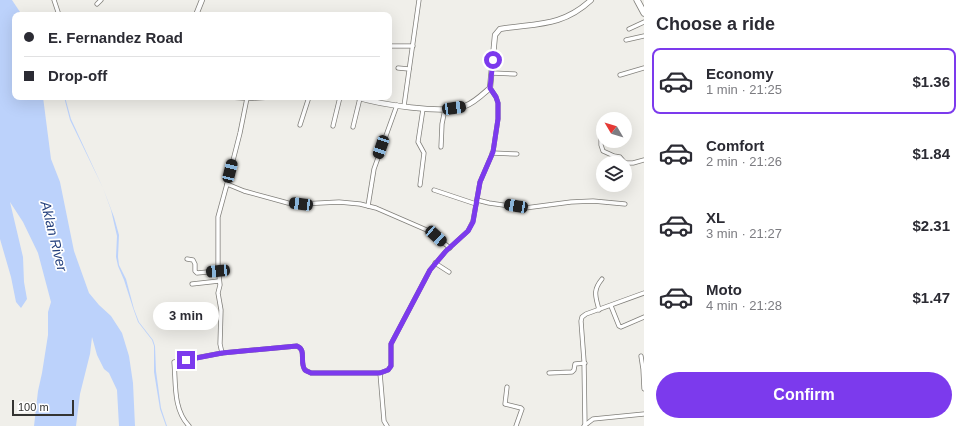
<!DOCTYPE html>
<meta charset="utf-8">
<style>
:root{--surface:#fff;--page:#f7f7f7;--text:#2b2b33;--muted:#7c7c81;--line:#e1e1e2;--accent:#7c3aed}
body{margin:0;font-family:Helvetica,sans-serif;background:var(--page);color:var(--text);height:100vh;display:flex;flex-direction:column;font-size:15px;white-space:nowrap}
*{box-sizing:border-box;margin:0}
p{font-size:13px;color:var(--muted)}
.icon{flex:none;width:22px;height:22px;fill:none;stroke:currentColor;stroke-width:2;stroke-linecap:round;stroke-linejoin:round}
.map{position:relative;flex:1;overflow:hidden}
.details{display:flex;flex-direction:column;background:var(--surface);width:320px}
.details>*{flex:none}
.hud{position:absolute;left:12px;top:12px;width:380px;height:88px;border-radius:8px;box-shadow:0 4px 16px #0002;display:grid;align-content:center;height:88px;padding:0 12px;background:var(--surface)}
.needle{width:26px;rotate:308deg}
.controls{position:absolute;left:596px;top:112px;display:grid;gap:8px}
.controls a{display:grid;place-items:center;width:36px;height:36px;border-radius:50%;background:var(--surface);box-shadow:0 4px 16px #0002;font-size:20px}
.scale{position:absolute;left:12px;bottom:10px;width:62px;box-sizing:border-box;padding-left:4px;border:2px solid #343432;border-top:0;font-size:11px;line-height:14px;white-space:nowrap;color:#343432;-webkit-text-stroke:3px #fff;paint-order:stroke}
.end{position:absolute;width:18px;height:18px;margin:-9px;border:5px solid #7c3aed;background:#fff;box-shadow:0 0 0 2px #fff}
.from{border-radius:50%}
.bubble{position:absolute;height:28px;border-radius:14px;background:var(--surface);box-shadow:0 4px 16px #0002;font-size:13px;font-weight:600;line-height:28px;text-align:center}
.car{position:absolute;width:12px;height:24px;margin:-12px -6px;border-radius:5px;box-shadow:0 0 3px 1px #0007;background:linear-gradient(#222 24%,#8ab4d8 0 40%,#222 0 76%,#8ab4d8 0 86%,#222 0)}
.hud b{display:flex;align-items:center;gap:14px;height:38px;font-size:15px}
.hud b+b{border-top:1px solid var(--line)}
.hud i{width:10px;height:10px;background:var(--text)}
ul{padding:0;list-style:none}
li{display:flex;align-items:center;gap:12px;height:66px;margin:0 8px 6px;padding:0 4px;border:2px solid transparent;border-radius:8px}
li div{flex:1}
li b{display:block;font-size:15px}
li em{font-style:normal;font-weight:600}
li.active{border-color:var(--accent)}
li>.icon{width:36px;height:36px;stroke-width:1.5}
h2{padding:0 12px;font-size:18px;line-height:48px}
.cta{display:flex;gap:8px;margin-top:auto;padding:8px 12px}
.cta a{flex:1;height:46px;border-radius:24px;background:var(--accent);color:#fff;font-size:16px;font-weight:600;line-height:46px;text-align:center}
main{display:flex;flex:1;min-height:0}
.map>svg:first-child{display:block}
.water{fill:#bcd2fb}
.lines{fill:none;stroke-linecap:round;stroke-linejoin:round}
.minor-casing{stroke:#807f7a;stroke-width:5}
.tertiary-casing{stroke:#807f7a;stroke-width:6}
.primary-casing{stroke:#807f7a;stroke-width:7}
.minor{stroke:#fff;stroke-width:3.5}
.tertiary{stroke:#fff;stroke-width:4.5}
.primary{stroke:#fff;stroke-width:5.5}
.route{stroke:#7c3aed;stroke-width:5}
.labels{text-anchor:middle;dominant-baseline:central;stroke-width:3.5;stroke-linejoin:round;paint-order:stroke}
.water-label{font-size:14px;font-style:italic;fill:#24407d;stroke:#fff}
</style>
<main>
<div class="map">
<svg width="644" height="426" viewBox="0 0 644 426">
<rect width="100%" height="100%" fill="#f0efea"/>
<g class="water">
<path d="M0 0H12L22 15H15V97H43L51 159 60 182 74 251 89 293 99 305 111 316 122 333 129 356 133 383 135 426H119L117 390 109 373 104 369 97 355 92 337 90 354 80 394 76 426H34L38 391 42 373 48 335V312L51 302 38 253 23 222 10 202 23 257 24 282 27 299 21 308 16 302 11 277 0 239Z"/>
<path d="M64 97H65L71 119 103 188 114 217 119 235 118 257 119 265 126 279 134 309 139 322 153 340 155 346 156 371 161 408 167 426H166L160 409 154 372V346L152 340 138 322 133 308 124 280 118 266 116 257 117 236 111 210 103 188 70 120Z"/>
</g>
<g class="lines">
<defs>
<g id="minor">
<path d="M54 0 59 15"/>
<path d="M97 4 101 0"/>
<path d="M629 29 644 22"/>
<path d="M626 40 644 36"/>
<path d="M389 46H413"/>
<path d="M398 68 409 69"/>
<path d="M492 73 515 74"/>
<path d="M620 75 644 68"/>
<path d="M404 106 419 0"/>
<path d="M300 125 309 97"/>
<path d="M333 126 340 97"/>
<path d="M353 127 360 98"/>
<path d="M601 127V145L603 151 614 156 620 157 625 163"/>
<path d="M441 147 442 124 445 109"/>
<path d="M492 153 517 154"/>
<path d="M625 163H633L644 160"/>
<path d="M227 184 240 133 247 98"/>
<path d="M420 185 424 153 418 142 423 109"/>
<path d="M434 190 476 204"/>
<path d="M477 200 489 203 525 208 571 202 593 201 625 204"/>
<path d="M368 206 374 169 397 105"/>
<path d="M187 259 193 260 195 264V271L197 273 218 271"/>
<path d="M435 263 449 272"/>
<path d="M192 284 219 281"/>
<path d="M611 306 619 326 621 327 644 317"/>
<path d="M599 310C596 297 592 291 602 279"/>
<path d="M222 353 220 344 221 310 218 293 220 285 218 266V217L227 184 244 191 288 203 301 204 339 202 360 204 376 208 429 231 450 248"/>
<path d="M641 356 643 369 644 389"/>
<path d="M380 373 384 421 387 426"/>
<path d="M549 373 572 372 574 370 575 364 585 363"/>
<path d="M507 387 505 404 521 408 522 409 516 426"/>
<path d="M189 426C173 409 176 384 174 362L222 353 297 346C307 350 299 362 305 370 307 371 309 372 311 373H380L388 370 391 366V344L430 270 446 251 468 231 473 221 480 182 493 152 498 119V103L496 97 490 88"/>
<path d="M584 426 593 419 644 414"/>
<path d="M585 426 584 361 581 321 582 317 586 314 644 293"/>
</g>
<g id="tertiary">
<path d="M196 15 202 0"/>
<path d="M235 97 250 98 265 97"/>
<path d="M356 97C378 104 444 115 465 106 474 103 482 95 490 88L495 35 500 29C536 23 562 27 591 0"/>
</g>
<path id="primary" d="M637 0 644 13"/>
</defs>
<use href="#minor" class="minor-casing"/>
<use href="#tertiary" class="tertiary-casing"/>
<use href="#primary" class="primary-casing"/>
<use href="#minor" class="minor"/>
<use href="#tertiary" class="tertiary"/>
<use href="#primary" class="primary"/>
</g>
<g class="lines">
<path class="route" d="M186 360 222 353 297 346C307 350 299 362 305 370 306 371 309 372 311 373H380L388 370 391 366V344L430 270 446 251 468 231 473 222 480 182 493 152 498 119V103L496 97 490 88 493 60"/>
</g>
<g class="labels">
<g class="water-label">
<text transform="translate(54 236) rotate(76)">Aklan River</text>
</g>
</g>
</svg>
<div class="controls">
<a><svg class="needle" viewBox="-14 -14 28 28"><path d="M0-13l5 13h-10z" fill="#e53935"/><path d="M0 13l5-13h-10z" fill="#7c7c81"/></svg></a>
<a><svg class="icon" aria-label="layers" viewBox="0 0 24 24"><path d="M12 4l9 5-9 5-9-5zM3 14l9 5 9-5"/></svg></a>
</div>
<div class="scale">100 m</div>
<i class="end from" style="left:493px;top:60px"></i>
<i class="end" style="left:186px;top:360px"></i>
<div class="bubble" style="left:153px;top:302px;width:66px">3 min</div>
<i class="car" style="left:454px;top:108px;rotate:82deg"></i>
<i class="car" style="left:381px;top:147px;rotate:199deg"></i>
<i class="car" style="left:230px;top:171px;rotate:14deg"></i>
<i class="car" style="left:301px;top:204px;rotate:277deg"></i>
<i class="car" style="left:516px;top:206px;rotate:280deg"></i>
<i class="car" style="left:436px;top:236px;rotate:132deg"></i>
<i class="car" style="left:218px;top:271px;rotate:265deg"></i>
<div class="hud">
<b><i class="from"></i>E. Fernandez Road</b>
<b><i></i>Drop-off</b>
</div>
</div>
<section class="details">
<h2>Choose a ride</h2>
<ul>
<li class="active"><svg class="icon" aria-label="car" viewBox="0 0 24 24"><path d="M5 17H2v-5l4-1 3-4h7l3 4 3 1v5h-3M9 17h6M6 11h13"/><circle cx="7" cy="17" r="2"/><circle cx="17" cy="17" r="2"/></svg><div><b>Economy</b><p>1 min · 21:25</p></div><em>$1.36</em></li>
<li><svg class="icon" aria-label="car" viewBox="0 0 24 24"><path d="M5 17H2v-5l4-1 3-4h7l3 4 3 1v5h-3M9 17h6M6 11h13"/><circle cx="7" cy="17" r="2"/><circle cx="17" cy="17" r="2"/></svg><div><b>Comfort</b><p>2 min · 21:26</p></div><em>$1.84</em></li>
<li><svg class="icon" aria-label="car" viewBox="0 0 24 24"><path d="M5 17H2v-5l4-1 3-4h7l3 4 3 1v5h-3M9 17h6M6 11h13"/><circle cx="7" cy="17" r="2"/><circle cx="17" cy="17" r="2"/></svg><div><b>XL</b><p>3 min · 21:27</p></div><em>$2.31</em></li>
<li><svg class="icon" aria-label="car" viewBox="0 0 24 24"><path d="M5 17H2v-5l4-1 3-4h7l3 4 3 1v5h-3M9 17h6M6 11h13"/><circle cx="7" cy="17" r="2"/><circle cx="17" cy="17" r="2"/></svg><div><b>Moto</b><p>4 min · 21:28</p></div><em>$1.47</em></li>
</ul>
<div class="cta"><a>Confirm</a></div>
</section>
</main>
